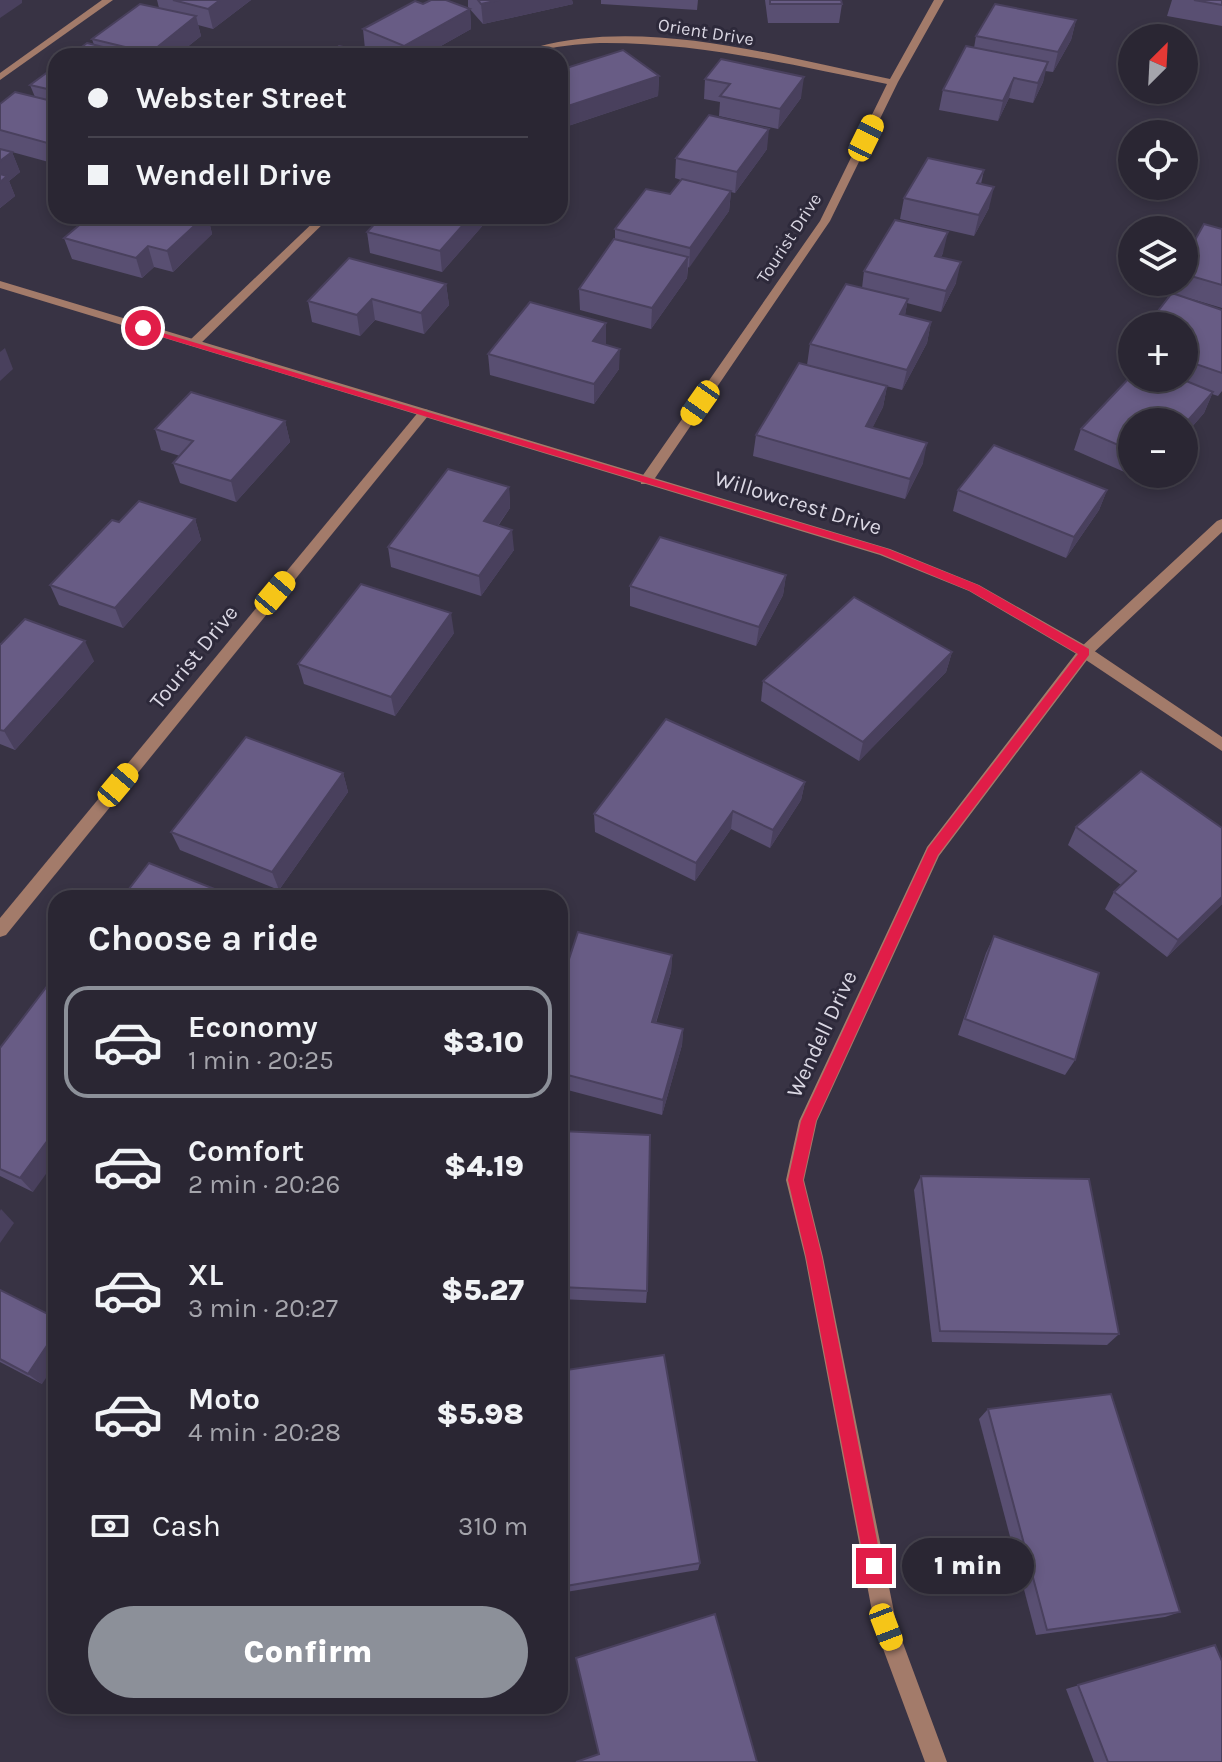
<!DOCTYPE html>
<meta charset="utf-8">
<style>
:root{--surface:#2a2633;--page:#322e3b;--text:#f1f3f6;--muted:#a5a5ac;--line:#46434e;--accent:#8c9099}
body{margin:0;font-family:Karla,sans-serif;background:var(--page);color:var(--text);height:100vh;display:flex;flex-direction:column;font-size:30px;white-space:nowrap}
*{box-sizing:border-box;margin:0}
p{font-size:26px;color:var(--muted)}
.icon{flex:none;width:44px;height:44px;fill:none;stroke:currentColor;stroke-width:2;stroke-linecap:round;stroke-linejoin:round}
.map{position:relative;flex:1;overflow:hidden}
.side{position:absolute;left:48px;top:890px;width:520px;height:824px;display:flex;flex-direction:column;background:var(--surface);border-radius:24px;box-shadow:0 4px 12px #0003,0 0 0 2px var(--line)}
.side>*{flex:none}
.banner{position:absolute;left:48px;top:48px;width:520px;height:176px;border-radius:24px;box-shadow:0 4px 12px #0003,0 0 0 2px var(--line);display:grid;align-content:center;height:176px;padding:0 40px;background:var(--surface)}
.needle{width:52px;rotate:24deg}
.fabs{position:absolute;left:1118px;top:24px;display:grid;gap:16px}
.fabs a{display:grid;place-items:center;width:80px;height:80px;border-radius:50%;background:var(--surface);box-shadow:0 4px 12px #0003,0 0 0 2px var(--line);font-size:40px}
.end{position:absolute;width:36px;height:36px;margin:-18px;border:10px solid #e11d48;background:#fff;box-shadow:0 0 0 4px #fff}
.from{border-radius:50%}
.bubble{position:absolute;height:56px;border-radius:28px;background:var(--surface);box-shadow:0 4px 12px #0003,0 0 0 2px var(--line);font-size:26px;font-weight:800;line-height:56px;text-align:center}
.car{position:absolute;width:24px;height:48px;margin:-24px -12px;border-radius:10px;box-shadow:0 0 6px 2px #0007;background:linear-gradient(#f5c518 24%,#345 0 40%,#f5c518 0 76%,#345 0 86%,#f5c518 0)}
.banner b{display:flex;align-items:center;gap:28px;height:76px;font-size:30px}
.banner b+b{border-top:2px solid var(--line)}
.banner i{width:20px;height:20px;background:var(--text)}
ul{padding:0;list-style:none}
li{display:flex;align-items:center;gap:24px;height:112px;margin:0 16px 12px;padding:0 24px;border:4px solid transparent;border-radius:24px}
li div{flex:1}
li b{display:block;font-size:30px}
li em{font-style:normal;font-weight:800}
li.active{border-color:var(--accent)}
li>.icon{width:72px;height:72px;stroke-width:1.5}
h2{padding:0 40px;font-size:36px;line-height:96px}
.pay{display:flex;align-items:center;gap:20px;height:88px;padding:0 40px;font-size:30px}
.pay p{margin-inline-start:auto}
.button{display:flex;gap:16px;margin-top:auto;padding:16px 40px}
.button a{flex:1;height:92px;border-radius:48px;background:var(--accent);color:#fff;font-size:32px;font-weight:800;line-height:92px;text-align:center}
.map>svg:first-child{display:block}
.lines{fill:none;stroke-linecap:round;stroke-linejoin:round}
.minor{fill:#a37b6a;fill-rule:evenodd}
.tertiary{fill:#a37b6a;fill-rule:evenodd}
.wall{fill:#594f72}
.shaded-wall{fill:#49405d}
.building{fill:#685c85;stroke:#49405d;stroke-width:2}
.route{fill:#e11d48}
.labels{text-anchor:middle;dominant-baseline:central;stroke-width:6;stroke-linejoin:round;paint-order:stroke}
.far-street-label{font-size:18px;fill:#dad7e3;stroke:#2d293a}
.street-label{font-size:22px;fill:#dad7e3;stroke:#2d293a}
</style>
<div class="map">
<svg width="1222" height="1762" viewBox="0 0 1222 1762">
<rect width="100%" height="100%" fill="#383344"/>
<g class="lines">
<g class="minor">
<path d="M102 0H113L0 80V73Z"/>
<path d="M934 0H944L898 82 830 221 651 484H641V478L820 221 887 84C794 65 701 43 606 43 590 43 572 45 557 47 540 50 526 56 508 56 516 51 527 49 537 47 647 17 781 57 890 79Z"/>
<path d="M320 216H331L198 346H190V340Z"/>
<path d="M424 409 428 410V416L6 935 0 937V918L420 410Z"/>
<path d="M1222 519V532L1090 656 939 856 817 1121 804 1180 823 1257 897 1627 947 1762H925L875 1627 805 1257 786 1180 799 1121 927 847 1080 648 1217 521Z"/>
</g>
<path class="tertiary" d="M0 281 890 549 979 585 1090 648 1222 737V751L1080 656 969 591 880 555 0 288Z"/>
</g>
<g class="wall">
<path d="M157 0H251L213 29 198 25 201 36 176 56H70L94 45 92 39 159 8Z"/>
<path d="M468 0H572L573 4 483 24 468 7Z"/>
<path d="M601 0H698L697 10 601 4Z"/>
<path d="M765 0H841L842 4 839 23H768Z"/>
<path d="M1172 0H1222V26L1167 16Z"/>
<path d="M423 4 470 9 471 29 423 56H383L365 49 363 29Z"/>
<path d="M1076 20 1071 40 1053 72 1045 71 1043 82 1033 103 1009 98 998 121 939 110 943 90 974 48 976 36Z"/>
<path d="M56 66V164L12 152 20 172 9 181 15 196 0 208V104L35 97 30 85Z"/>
<path d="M560 70 659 76 658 96 568 126 560 119Z"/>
<path d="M705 79 801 98 778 129 719 116 720 102 704 99Z"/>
<path d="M767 149 735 193 731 192 729 211 688 268 687 278 651 329 580 310 579 289 615 239V229L670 194 681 180 675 178 676 158Z"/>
<path d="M984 170 981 184 989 208 974 236 900 219 904 198Z"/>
<path d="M90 216H221L217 220 208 217 212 234 173 272 154 267 142 278 72 259 64 238Z"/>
<path d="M491 216 442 272 370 253 367 232Z"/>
<path d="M1222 229V308L1185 297 1222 310V391L1218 396 1212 394 1204 413 1184 436V422H1132V474H1151L1145 481 1074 450 1081 429 1132 378H1184V326H1147L1171 293H1169L1173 282H1184V260Z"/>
<path d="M943 253 941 257 956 283 941 312 907 303 905 315 931 322 927 343 902 390 843 375 887 386 883 407 872 428 923 463 905 499 753 456 756 435 807 365 810 344 862 288 864 271Z"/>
<path d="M446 284 449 305 424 334 375 320 360 336 312 322 308 301Z"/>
<path d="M606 344V345L619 369 594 404 490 375 488 354Z"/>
<path d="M285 421 290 442 236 502 180 483 173 463 180 456 161 450 155 429Z"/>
<path d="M509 487 510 508 498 526 514 550 481 596 391 567 388 547Z"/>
<path d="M958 490H1107L1099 510 1066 558 953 511Z"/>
<path d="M195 519 201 540 123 628 59 605 50 585 119 522Z"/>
<path d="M786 575 783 595 756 646 630 606V586Z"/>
<path d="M454 633 395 716 304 684 298 664Z"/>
<path d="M0 644 94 661 15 750 0 744Z"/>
<path d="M952 652 946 672 859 761 761 701 763 681Z"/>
<path d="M343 773 348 792 279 890 180 850 171 832Z"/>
<path d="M805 782 801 800 770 848 731 829 695 881 595 832 594 814Z"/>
<path d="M1076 827 1222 828V904L1167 957 1105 909 1114 892 1121 885 1068 845Z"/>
<path d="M994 936 1075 1060 1065 1075 958 1035 986 953Z"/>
<path d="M672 955 671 972 656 1023 683 1029 682 1045 662 1115 560 1088V967L566 968Z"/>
<path d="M0 1048 33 1192 0 1176Z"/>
<path d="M560 1131 647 1291 646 1303 560 1299Z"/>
<path d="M921 1176 1119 1334 1107 1345 932 1342 914 1190Z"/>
<path d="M0 1290 42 1384 0 1362Z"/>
<path d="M560 1371 700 1563 698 1570 560 1593Z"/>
<path d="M988 1409 1180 1612 1165 1617 1036 1635 979 1419Z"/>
<path d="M1199 1649 1222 1762H1094L1066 1689Z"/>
</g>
<g class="shaded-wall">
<path d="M0 0H22V3L0 18Z"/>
<path d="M220 0H251L213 29 208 9Z"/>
<path d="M499 0H572L573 4 483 24 481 4Z"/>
<path d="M470 9 471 29 423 56H405L404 46Z"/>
<path d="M196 16 201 36 176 56H151L150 53Z"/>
<path d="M1076 20 1071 40 1053 72 1058 52Z"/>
<path d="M1048 62 1043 82 1033 103 1038 83Z"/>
<path d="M659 76 658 96 568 126V106Z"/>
<path d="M804 77 801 98 778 129 780 109Z"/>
<path d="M1014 78 1009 98 998 121 1003 101Z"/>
<path d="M769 129 767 149 735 193 737 172Z"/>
<path d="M567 138 568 159 560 169V148Z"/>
<path d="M56 140V159L51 144Z"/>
<path d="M12 152 20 172 9 181 15 196 0 208V161Z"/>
<path d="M994 187 989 208 974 236 979 215Z"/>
<path d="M731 191 729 211 689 268 690 248Z"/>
<path d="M205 216H208L212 234 173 272 167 251Z"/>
<path d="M471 216H491L442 272 440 251Z"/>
<path d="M948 232 943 253 930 277 935 256Z"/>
<path d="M148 246 154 267 142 278 136 258Z"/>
<path d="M688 257 687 278 651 329 652 308Z"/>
<path d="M961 262 956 283 941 312 946 291Z"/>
<path d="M446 284 449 305 424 334 421 313Z"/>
<path d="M372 299 375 320 360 336 357 315Z"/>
<path d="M908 299 904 320 900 314Z"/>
<path d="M931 322 927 343 902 390 907 370Z"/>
<path d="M606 323V344L593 362V341Z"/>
<path d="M5 348 13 369 0 381V352Z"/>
<path d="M620 349 619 369 594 404V384Z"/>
<path d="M887 386 883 407 863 447 866 426Z"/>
<path d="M1213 392 1204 413 1184 436V425Z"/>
<path d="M285 421 290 442 236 502 231 481Z"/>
<path d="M927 443 923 463 905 499 910 479Z"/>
<path d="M509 487 510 508 486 542 484 521Z"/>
<path d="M1107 490 1099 510 1066 558 1074 537Z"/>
<path d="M195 519 201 540 123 628 115 608Z"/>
<path d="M512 530 514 550 481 596 479 576Z"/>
<path d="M786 575 783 595 756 646 759 627Z"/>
<path d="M451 613 454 633 395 716 391 697Z"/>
<path d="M85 641 94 661 15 750 4 731Z"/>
<path d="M952 652 946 672 859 761 863 742Z"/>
<path d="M343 773 348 792 279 890 272 872Z"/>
<path d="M805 782 801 800 770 848 773 830Z"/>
<path d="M733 811 731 829 695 881 696 863Z"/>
<path d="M1222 897V904L1167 957 1178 940Z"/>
<path d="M672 955 671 972 651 1038 652 1022Z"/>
<path d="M683 1029 682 1045 662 1115 663 1100Z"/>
<path d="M56 1129V1160L33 1192 20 1178Z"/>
<path d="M1 1209 14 1223 0 1243V1211Z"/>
<path d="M56 1332V1363L42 1384 28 1374Z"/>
</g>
<g class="building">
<path d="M173 0H220L208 9Z"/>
<path d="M431 0H446L470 9 404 46 363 29 415 1 423 4Z"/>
<path d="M478 0H499L481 4Z"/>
<path d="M770 0H841L842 4H770Z"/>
<path d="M1194 0H1222V5Z"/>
<path d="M140 4 196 16 150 53 92 39Z"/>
<path d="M995 4 1076 20 1058 52 976 36Z"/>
<path d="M87 43 131 54 128 56H70Z"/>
<path d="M339 46 381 56H327Z"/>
<path d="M966 46 1048 62 1038 83 1014 78 1003 101 943 90Z"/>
<path d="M623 50 659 76 568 106 560 99V70Z"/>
<path d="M721 59 804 77 780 109 720 96 730 84 705 79Z"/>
<path d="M56 66V91L30 85Z"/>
<path d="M15 92 56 102V140L51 144 0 130V104Z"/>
<path d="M709 115 769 129 737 172 676 158Z"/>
<path d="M560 137 567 138 560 148Z"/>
<path d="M0 149 12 152 0 161Z"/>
<path d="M928 158 984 170 977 183 994 187 979 215 904 198Z"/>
<path d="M0 174 7 176 0 182Z"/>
<path d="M682 179 731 191 690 248 615 229 646 189 670 194Z"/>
<path d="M90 216H205L167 251 148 246 136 258 64 238Z"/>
<path d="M382 216H471L440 251 367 232Z"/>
<path d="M895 220 948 232 935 256 961 262 946 291 864 271Z"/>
<path d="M1204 224 1222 229V285L1184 274V260Z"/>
<path d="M614 239 688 257 652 308 579 289Z"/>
<path d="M349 258 446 284 421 313 372 299 357 315 308 301Z"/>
<path d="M846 284 908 299 900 314 931 322 907 370 810 344Z"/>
<path d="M1172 293 1222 310V373L1184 360V326H1154L1148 324Z"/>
<path d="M530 302 606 323 593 341 620 349 594 384 488 354Z"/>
<path d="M799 363 887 386 866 426 927 443 910 479 756 435Z"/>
<path d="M1132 375V378H1179L1213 392 1184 425V422H1132V451L1081 429Z"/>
<path d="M191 392 285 421 231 481 173 463 193 441 155 429Z"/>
<path d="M994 445 1107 490 1074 537 958 490Z"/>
<path d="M448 469 509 487 484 521 512 530 479 576 388 547Z"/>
<path d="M139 501 195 519 115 608 50 585 112 520 119 522Z"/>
<path d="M660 537 786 575 759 627 630 586Z"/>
<path d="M361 584 451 613 391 697 298 664Z"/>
<path d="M854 597 952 652 863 742 763 681Z"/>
<path d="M25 619 85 641 4 731 0 730V644H1Z"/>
<path d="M666 719 805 782 773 830 733 811 696 863 594 814Z"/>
<path d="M246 737 343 773 272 872 171 832Z"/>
<path d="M1141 771 1222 828V897L1178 940 1114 892 1136 871 1076 827Z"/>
<path d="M149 863 237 898H122Z"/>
<path d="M578 932 672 955 652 1022 683 1029 663 1100 560 1073V967L566 968Z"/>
<path d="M994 936 1099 973 1075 1060 965 1019Z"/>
<path d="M48 985 56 989V1129L20 1178 0 1169V1048Z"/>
<path d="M560 1131 650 1135 647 1291 560 1287Z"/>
<path d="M921 1176 1089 1179 1119 1334 940 1331Z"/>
<path d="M0 1290 56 1318V1332L28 1374 0 1359Z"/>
<path d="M664 1355 700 1563 560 1587V1371Z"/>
<path d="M1111 1394 1180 1612 1047 1630 988 1409Z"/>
<path d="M715 1614 757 1762H576L599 1754 576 1658Z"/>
<path d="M1215 1645 1222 1661V1762H1108L1078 1685Z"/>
</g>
<path class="route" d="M139 326 888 549 978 585 1089 649V655L938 855 816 1121 803 1180 822 1257 882 1566 880 1572 874 1574 867 1572 865 1566 806 1257 788 1180 801 1121 928 848 1078 654 970 591 881 554 139 330Z"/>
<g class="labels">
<g class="far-street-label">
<text transform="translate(706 32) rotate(9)">Orient Drive</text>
<text transform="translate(789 238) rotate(-57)">Tourist Drive</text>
</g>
<g class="street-label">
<text transform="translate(798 503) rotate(17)">Willowcrest Drive</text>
<text transform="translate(194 657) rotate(-51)">Tourist Drive</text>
<text transform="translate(822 1034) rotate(-65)">Wendell Drive</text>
</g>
</g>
</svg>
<div class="fabs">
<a><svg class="needle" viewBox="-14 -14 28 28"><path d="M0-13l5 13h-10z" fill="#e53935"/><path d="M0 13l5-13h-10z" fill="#a5a5ac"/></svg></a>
<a><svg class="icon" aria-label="locate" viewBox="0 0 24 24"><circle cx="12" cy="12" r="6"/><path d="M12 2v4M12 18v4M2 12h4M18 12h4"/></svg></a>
<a><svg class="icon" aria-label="layers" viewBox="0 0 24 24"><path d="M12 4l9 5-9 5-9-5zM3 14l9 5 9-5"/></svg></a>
<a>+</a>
<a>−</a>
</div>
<i class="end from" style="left:143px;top:328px"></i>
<i class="end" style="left:874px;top:1566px"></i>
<div class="bubble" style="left:902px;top:1538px;width:132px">1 min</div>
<i class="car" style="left:866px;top:138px;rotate:26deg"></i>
<i class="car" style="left:700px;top:403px;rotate:215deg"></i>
<i class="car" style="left:275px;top:593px;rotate:40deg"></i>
<i class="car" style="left:118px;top:785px;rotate:40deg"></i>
<i class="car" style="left:886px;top:1627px;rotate:159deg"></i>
<div class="banner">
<b><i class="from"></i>Webster Street</b>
<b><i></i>Wendell Drive</b>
</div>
<section class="side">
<h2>Choose a ride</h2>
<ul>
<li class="active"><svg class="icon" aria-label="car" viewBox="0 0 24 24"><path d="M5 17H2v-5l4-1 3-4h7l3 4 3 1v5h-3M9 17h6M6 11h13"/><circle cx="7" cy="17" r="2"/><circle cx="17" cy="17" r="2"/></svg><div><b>Economy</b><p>1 min · 20:25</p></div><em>$3.10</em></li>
<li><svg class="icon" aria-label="car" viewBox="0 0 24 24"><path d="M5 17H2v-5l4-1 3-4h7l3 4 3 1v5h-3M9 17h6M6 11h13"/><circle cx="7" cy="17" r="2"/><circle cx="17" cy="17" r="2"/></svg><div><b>Comfort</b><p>2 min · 20:26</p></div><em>$4.19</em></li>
<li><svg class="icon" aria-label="car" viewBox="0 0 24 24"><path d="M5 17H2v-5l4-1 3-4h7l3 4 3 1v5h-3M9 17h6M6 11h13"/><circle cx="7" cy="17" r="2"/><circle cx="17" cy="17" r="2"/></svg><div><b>XL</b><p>3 min · 20:27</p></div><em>$5.27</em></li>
<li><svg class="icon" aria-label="car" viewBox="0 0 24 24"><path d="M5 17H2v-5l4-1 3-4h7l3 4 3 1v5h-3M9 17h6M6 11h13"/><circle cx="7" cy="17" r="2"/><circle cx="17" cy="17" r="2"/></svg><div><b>Moto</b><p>4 min · 20:28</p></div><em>$5.98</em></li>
</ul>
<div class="pay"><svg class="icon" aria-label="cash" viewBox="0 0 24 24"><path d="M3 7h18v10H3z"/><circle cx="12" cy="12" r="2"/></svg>Cash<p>310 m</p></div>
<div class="button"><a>Confirm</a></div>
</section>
</div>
